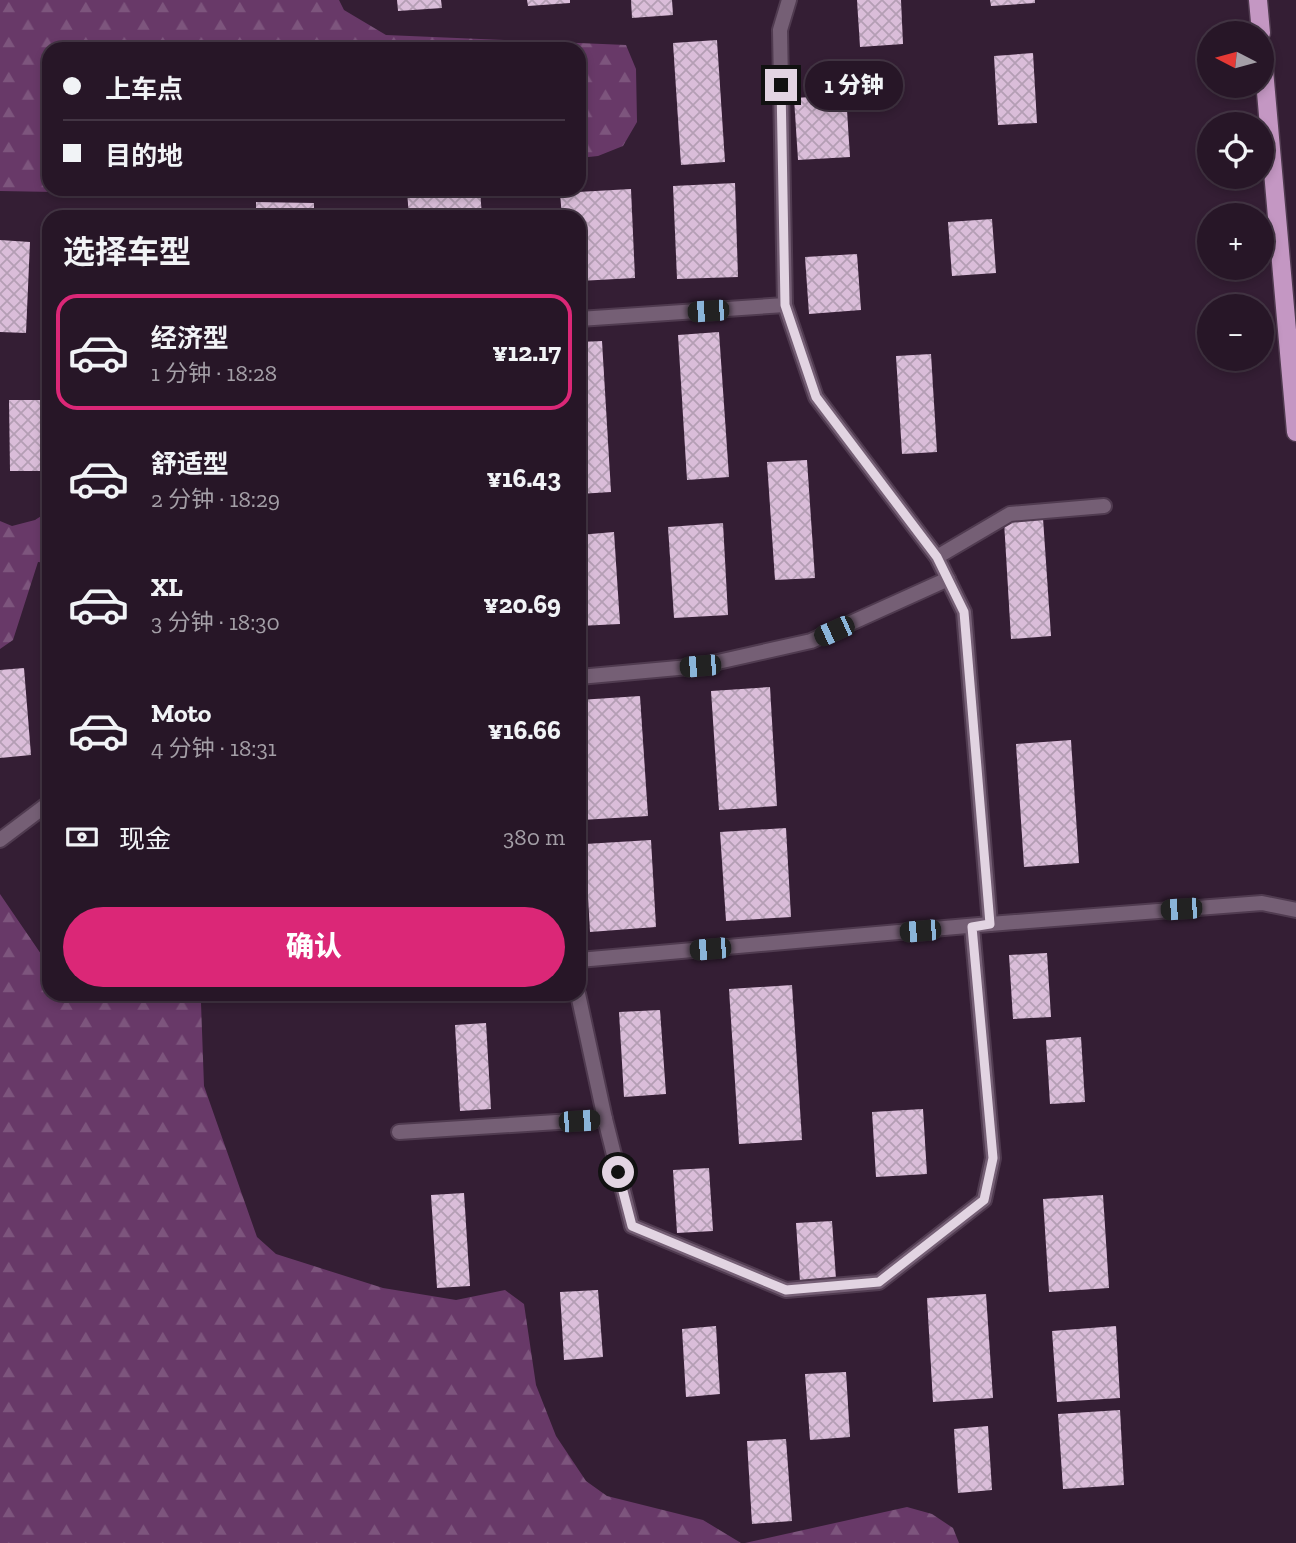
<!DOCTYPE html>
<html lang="zh">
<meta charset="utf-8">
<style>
:root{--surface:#271627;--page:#2f1f2f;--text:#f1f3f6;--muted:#a49fa7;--line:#433544;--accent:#db2777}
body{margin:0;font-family:"Zilla Slab","Noto Sans SC",serif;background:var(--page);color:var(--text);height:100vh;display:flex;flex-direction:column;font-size:26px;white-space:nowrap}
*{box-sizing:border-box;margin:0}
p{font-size:23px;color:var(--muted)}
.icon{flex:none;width:38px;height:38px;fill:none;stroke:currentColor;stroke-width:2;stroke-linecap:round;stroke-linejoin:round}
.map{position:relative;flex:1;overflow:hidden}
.details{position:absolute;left:42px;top:210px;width:544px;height:791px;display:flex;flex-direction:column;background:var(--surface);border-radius:21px;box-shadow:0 4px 10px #0003,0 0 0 2px var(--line)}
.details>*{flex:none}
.hud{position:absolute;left:42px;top:42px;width:544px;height:154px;border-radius:21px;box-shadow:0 4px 10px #0003,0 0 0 2px var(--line);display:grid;align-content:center;height:154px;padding:0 21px;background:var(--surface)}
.needle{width:46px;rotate:276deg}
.controls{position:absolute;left:1197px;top:21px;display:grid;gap:14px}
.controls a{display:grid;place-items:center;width:77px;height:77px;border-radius:50%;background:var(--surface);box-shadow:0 4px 10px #0003,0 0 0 2px var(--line);font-size:35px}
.end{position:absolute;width:32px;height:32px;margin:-16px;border:9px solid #e2d4e2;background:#111;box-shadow:0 0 0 4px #111}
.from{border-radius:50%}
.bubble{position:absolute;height:49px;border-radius:24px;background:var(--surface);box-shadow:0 4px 10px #0003,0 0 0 2px var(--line);font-size:23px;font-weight:800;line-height:49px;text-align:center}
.car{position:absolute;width:21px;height:42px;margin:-21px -10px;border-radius:9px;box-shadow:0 0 5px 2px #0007;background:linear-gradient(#222 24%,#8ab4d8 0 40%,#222 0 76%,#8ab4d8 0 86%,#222 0)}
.hud b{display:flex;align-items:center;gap:24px;height:66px;font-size:26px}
.hud b+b{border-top:2px solid var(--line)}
.hud i{width:18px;height:18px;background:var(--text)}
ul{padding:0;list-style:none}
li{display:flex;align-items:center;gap:21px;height:116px;margin:0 14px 10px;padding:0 7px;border:4px solid transparent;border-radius:21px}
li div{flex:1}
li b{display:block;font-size:26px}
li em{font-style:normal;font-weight:800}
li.on{border-color:var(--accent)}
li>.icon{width:63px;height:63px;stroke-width:1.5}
h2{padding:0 21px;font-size:32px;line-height:84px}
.pay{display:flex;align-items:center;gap:18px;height:77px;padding:0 21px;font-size:26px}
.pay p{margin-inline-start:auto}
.button{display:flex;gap:14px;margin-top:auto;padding:14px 21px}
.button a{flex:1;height:80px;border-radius:42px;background:var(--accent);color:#fff;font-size:28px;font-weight:800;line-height:80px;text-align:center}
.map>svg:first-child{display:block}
.forest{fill:url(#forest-firs)}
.building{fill:url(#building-cross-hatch)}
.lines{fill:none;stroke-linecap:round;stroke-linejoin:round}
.lane-casing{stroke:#503b50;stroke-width:18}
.primary-casing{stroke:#503b50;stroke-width:21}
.lane{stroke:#755f75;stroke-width:14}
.primary{stroke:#c497c3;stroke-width:18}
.route{stroke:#e2d4e2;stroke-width:9}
</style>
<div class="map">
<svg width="1296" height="1543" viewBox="0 0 1296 1543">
<defs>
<pattern id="forest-firs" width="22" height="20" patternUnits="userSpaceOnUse" patternTransform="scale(1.75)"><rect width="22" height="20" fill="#683968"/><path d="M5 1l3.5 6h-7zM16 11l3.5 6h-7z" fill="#7d557d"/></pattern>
<pattern id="building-cross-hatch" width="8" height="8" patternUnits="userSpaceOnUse" patternTransform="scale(1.75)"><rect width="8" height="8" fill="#dabdd9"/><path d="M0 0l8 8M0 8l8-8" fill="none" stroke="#b49eb4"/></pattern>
</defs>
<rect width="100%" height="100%" fill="#341e34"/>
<g class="forest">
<path d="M0 0H339L344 10 386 35 626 45 636 69 637 122 623 146 598 156 579 158V49H49V189H182L166 194 0 191Z"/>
<path d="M49 511V563L38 562 13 640 0 649V521L12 526 35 520Z"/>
<path d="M0 894 41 954 49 958V994H194L201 1003 204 1086 257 1237 276 1254 383 1288 456 1300 505 1290 524 1304 536 1385 556 1436 586 1481 607 1496 703 1520 741 1543H0Z"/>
<path d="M907 1507 932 1514 953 1528 959 1543H745Z"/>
</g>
<g class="building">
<path d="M397 0H441L442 8 398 11Z"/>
<path d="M527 0H570V3L528 6Z"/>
<path d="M631 0H672L673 15 632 18Z"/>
<path d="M857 0H901L903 44 860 47Z"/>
<path d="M990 0H1035V3L991 6Z"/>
<path d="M717 40 725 162 681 165 673 43Z"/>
<path d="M1033 53 1037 123 998 125 994 56Z"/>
<path d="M846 95 850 157 798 160 794 98Z"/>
<path d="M735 183 738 277 677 279 673 186Z"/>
<path d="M434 189H480L482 217H409L407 191Z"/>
<path d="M631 189 635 278 579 281V217H562L560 193Z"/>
<path d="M256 202 314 203V217H256Z"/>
<path d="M992 219 996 273 952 276 948 222Z"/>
<path d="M0 240 30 242 26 333 0 332Z"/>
<path d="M857 254 861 310 809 314 805 257Z"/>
<path d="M719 332 729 477 687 480 678 335Z"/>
<path d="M602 341 611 492 579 494V342Z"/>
<path d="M931 354 937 452 902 454 896 356Z"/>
<path d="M9 400H49V471H10Z"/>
<path d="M807 460 815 578 775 580 767 462Z"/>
<path d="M1043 518 1051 636 1011 639 1004 521Z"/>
<path d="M723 523 728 615 674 618 668 527Z"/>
<path d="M614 532 620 624 579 626V535Z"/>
<path d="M24 668 31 755 0 758V670Z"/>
<path d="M770 687 777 806 719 810 711 691Z"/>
<path d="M640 696 648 816 582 820 579 774V700Z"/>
<path d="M1071 740 1079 863 1024 867 1016 744Z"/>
<path d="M786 828 791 917 726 921 720 832Z"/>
<path d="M651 840 656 927 590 932 585 844Z"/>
<path d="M1047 953 1051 1017 1013 1019 1009 955Z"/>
<path d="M792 985 802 1140 739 1144 729 989Z"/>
<path d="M660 1010 666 1094 624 1097 619 1012Z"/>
<path d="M486 1023 491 1109 460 1111 455 1025Z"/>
<path d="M1081 1037 1085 1102 1050 1104 1046 1040Z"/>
<path d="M923 1109 927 1174 876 1177 872 1112Z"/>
<path d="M709 1168 713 1231 677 1233 673 1170Z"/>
<path d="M464 1193 470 1286 437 1288 431 1195Z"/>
<path d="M1103 1195 1109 1288 1049 1292 1043 1199Z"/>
<path d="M832 1221 836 1279 800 1282 796 1223Z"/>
<path d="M598 1290 603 1357 564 1360 560 1292Z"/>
<path d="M986 1294 993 1398 933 1402 927 1298Z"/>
<path d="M716 1326 720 1394 686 1397 682 1329Z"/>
<path d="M1116 1326 1120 1398 1057 1402 1052 1331Z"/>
<path d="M846 1372 850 1437 810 1440 805 1374Z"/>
<path d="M1120 1410 1124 1485 1063 1489 1058 1414Z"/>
<path d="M988 1426 992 1490 958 1493 954 1429Z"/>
<path d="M786 1439 792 1521 752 1524 747 1441Z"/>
</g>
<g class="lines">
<defs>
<g id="lane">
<path d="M789 0 780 30 785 305 816 397 937 557 964 612 990 924"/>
<path d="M579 319 785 305"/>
<path d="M937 557 1010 514 1104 506"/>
<path d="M579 677 700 666 811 641 948 579"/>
<path d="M0 840 49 803"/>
<path d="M579 960 990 924 1262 903 1296 910"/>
<path d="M578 994 605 1119 632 1226 786 1290 879 1282 984 1200 993 1158 972 927"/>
<path d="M399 1132 605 1119"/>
</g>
<g id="primary">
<path d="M1258 0 1261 33"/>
<path d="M1262 47 1296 432"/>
</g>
</defs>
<use href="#lane" class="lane-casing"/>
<use href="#primary" class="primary-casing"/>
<use href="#lane" class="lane"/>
<use href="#primary" class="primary"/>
</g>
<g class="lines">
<path class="route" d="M618 1172 632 1226 786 1290 879 1282 984 1200 993 1158 972 927 990 924 964 612 937 557 816 397 785 305 781 85"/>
</g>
</svg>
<div class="controls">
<a><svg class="needle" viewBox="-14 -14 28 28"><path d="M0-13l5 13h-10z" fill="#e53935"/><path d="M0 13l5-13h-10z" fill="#a49fa7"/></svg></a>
<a><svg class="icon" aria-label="locate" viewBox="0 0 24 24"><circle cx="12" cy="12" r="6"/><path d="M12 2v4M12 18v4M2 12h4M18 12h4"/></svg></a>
<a>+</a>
<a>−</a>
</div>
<i class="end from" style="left:618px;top:1172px"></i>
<i class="end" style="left:781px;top:85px"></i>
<div class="bubble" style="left:805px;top:61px;width:98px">1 分钟</div>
<i class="car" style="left:708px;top:311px;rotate:266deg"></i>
<i class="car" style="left:834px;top:631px;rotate:246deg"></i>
<i class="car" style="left:700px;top:666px;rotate:265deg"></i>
<i class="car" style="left:1181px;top:909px;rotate:266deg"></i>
<i class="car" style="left:920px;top:931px;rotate:265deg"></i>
<i class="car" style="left:710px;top:949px;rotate:265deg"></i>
<i class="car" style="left:579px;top:1121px;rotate:86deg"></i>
<div class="hud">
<b><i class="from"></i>上车点</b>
<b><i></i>目的地</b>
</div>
<section class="details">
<h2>选择车型</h2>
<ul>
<li class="on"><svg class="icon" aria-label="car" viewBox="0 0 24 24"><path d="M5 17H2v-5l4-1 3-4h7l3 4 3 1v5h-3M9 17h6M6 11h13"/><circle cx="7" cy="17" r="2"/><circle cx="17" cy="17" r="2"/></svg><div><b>经济型</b><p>1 分钟 · 18:28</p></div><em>¥12.17</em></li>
<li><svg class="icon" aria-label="car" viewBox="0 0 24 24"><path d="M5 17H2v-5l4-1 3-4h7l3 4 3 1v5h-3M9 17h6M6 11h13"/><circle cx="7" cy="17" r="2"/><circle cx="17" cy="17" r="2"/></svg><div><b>舒适型</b><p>2 分钟 · 18:29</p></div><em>¥16.43</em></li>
<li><svg class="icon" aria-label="car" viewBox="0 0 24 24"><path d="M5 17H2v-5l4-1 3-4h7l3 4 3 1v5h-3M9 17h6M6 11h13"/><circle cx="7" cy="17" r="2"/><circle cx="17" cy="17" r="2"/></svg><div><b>XL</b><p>3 分钟 · 18:30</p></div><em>¥20.69</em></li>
<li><svg class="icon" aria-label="car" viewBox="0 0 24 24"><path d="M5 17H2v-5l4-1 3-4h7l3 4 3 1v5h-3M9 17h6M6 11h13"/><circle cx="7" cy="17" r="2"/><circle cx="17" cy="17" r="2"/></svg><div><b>Moto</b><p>4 分钟 · 18:31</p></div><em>¥16.66</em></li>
</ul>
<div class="pay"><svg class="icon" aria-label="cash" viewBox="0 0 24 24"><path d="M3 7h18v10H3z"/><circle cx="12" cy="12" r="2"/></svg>现金<p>380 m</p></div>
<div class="button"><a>确认</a></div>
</section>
</div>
